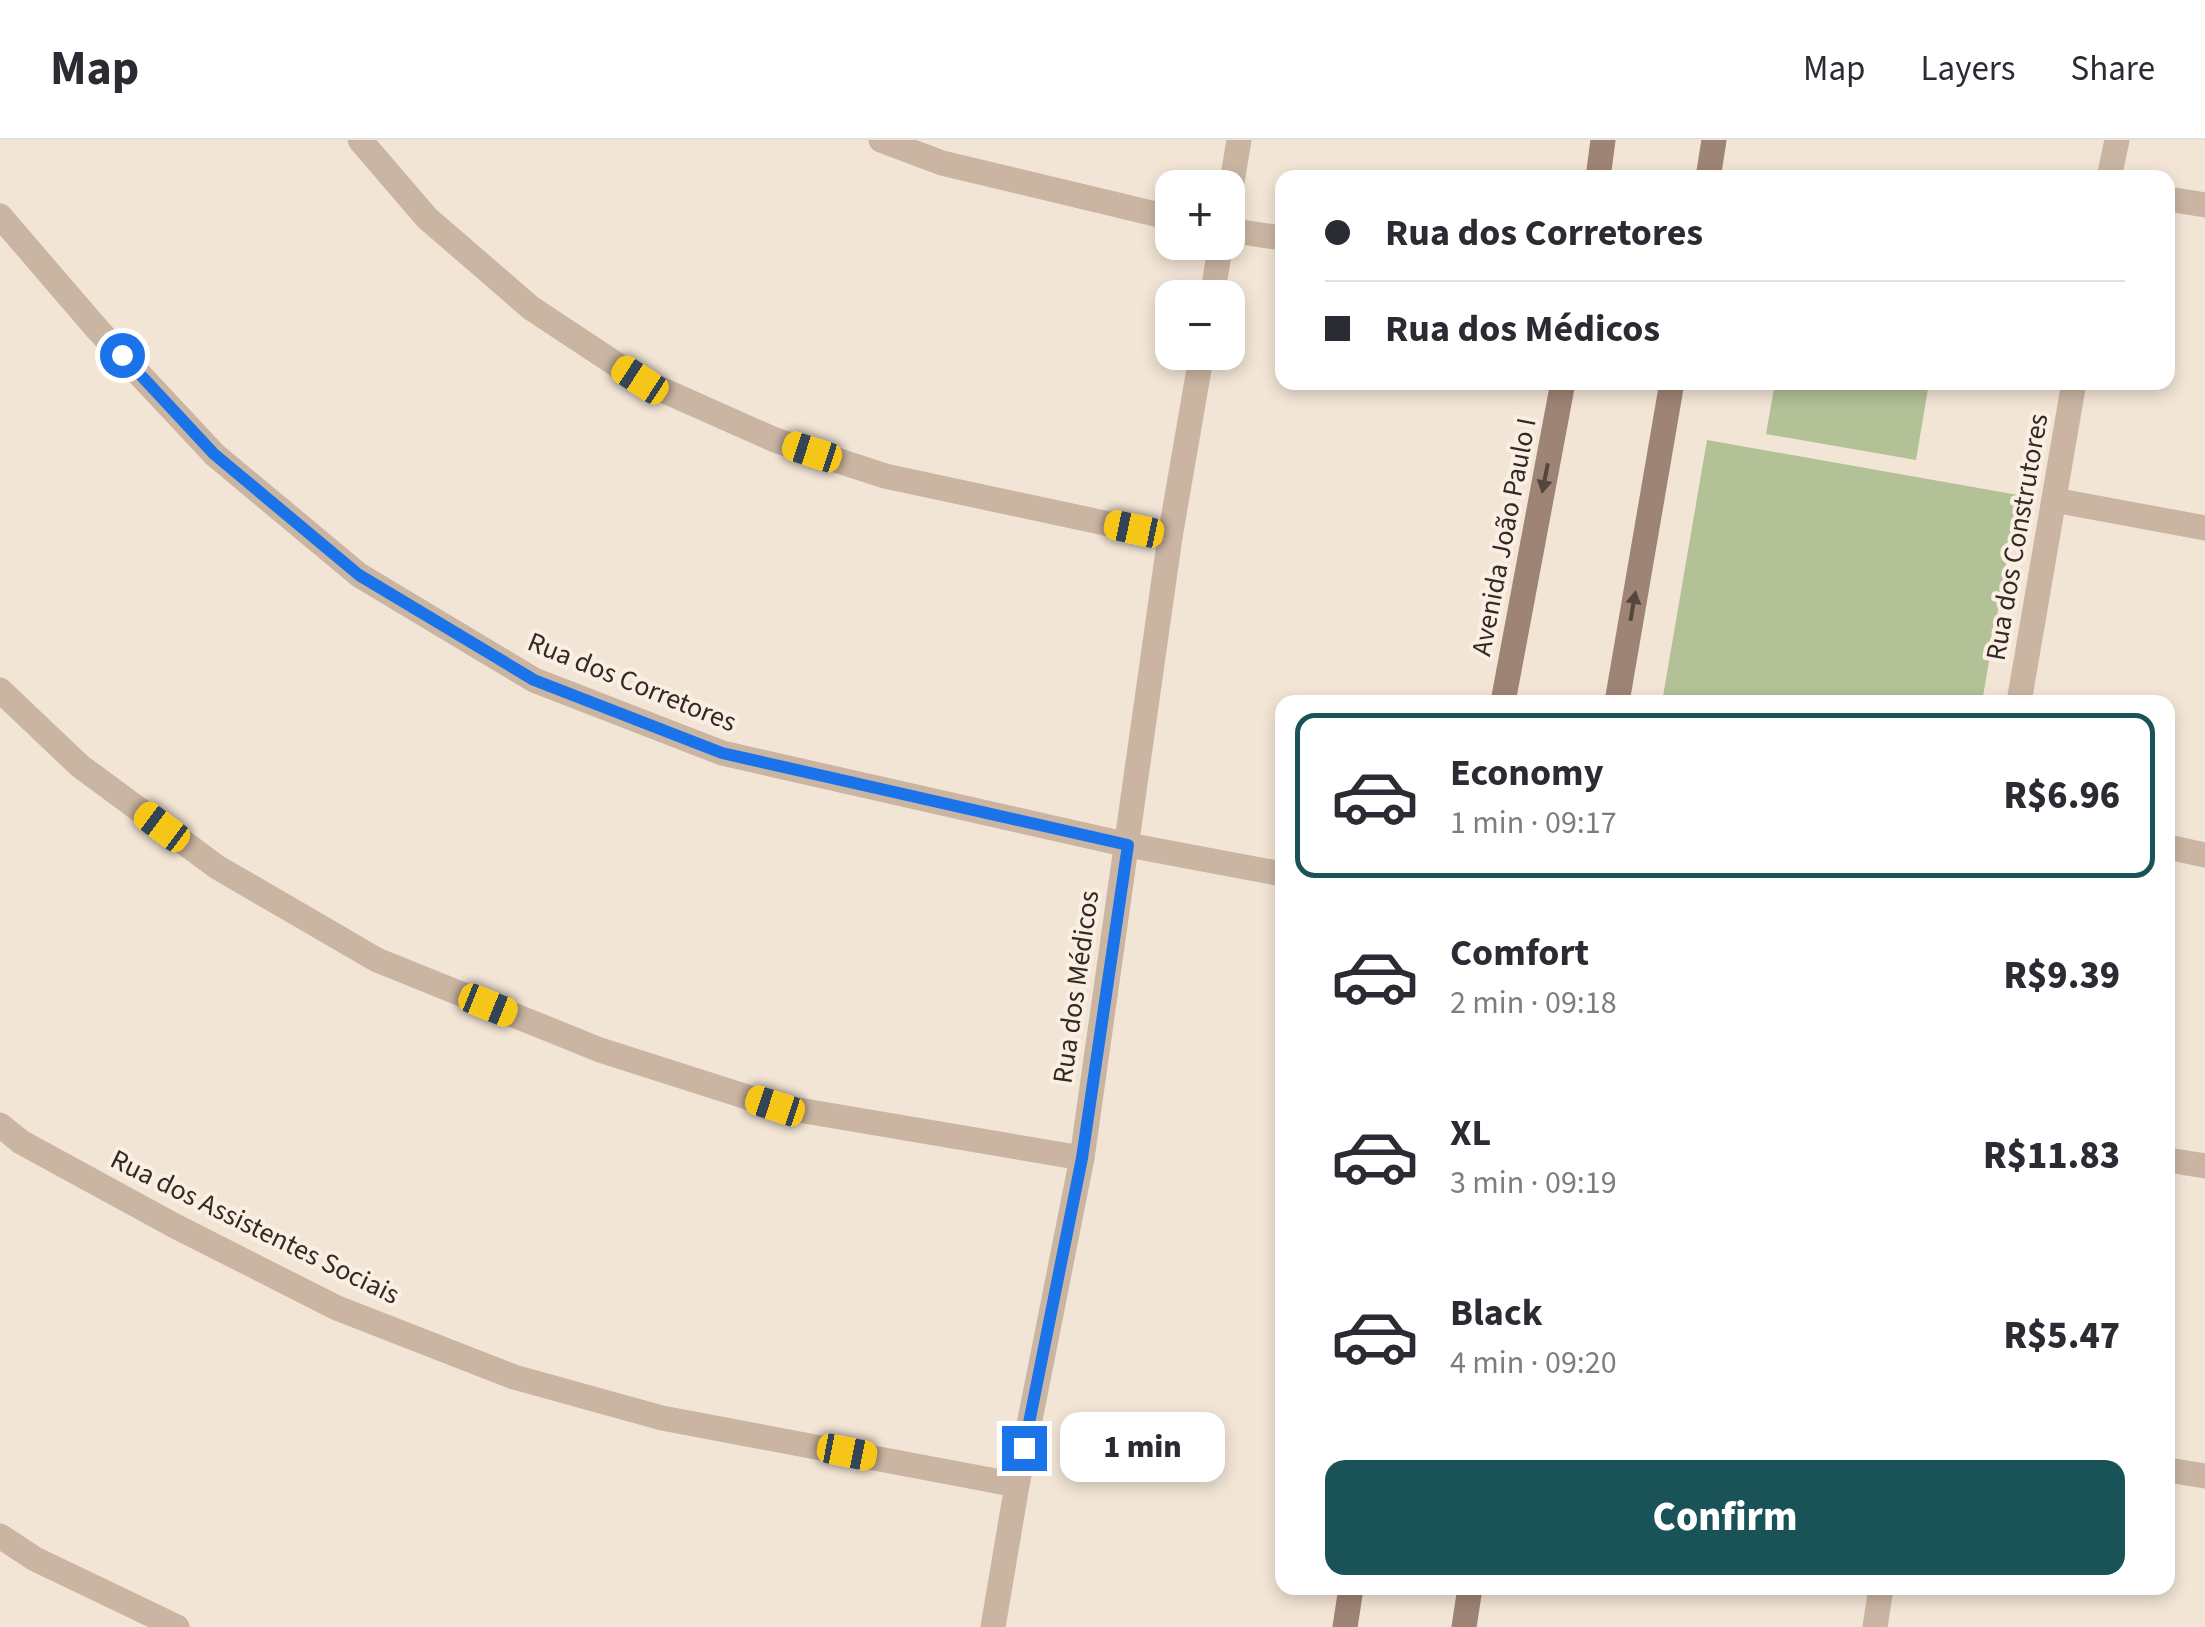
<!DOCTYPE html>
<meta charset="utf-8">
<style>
:root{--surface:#fff;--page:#f7f7f7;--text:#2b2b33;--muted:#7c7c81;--line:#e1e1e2;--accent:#195257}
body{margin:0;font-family:"Source Sans 3",sans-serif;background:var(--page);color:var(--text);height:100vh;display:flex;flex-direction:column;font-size:38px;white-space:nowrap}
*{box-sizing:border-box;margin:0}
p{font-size:32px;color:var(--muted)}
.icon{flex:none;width:55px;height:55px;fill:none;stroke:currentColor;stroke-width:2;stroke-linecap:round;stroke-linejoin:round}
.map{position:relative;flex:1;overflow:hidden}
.details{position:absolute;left:1275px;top:555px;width:900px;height:900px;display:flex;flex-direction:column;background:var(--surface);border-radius:20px;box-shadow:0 5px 15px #0003}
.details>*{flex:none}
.top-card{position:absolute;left:1275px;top:30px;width:900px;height:220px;border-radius:20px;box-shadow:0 5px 15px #0003;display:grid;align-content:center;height:220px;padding:0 50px;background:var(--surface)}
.controls{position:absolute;left:1155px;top:30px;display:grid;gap:20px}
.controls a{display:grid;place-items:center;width:90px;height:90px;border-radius:20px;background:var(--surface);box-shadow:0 5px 15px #0003;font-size:50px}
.end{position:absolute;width:45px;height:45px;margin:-22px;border:12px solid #1a73e8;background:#fff;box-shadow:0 0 0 5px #fff}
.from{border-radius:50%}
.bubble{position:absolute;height:70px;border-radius:20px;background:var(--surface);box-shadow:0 5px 15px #0003;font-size:32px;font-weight:800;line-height:70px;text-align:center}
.car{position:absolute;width:30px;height:60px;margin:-30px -15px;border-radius:12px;box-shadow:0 0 8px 2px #0007;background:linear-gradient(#f5c518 24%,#345 0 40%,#f5c518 0 76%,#345 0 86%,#f5c518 0)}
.top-card b{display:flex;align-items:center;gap:35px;height:95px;font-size:38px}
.top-card b+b{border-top:2px solid var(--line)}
.top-card i{width:25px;height:25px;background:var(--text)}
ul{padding:18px 0 0;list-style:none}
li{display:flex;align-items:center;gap:30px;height:165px;margin:0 20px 15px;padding:0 30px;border:5px solid transparent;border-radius:20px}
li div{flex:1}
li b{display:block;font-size:38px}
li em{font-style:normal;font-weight:800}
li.selected{border-color:var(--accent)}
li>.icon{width:90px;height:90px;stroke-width:1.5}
.button{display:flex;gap:20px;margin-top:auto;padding:20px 50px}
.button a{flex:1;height:115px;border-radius:20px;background:var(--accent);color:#fff;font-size:40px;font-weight:800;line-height:115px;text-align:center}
header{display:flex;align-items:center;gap:60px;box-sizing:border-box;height:140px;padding:0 50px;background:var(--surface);border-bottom:2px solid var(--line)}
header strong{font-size:48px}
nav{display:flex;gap:55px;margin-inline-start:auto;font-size:35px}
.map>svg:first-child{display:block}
.green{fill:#b2c196}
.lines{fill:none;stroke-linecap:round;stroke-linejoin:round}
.minor{stroke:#cab5a2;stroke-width:25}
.tertiary{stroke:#cab5a2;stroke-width:25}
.secondary{stroke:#9e8474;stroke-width:25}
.oneway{fill:#54453d}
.route{stroke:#1a73e8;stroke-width:12}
.labels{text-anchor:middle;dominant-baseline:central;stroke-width:8;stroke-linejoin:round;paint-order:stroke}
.street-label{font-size:28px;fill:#342a25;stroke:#faefe2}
</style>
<header>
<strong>Map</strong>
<nav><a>Map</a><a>Layers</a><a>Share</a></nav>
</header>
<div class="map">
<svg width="2205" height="1487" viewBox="0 0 2205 1487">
<rect width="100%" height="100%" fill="#f2e5d6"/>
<g class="green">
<path d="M1775 243H1929L1916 320 1766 294Z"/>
<path d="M1707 300 2018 355 1982 562H1662Z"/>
</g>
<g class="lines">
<g class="minor">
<path d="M360 0 427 78 531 168 640 240 775 300 885 336 1170 397"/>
<path d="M881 0 942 23 1172 78"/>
<path d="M2109 38 2117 0"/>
<path d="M2168 59 2205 65"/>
<path d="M1228 66 1239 0"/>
<path d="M0 76 98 190 215 315 359 435 534 540 722 613 1128 705 1282 734"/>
<path d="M1228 90 1282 98"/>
<path d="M1212 158 1221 102"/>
<path d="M2054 360 2205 388"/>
<path d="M0 550 80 626 217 727 377 820 600 910 775 966 1082 1018"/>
<path d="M2019 562 2074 242"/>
<path d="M2168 707 2205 715"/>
<path d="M0 985 21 1002 175 1086 337 1168 514 1237 662 1278 1017 1345"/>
<path d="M2168 1020 2205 1026"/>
<path d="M2168 1330 2205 1336"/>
<path d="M993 1487 1017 1345 1082 1018 1170 397 1202 212"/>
<path d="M1875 1487 1881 1448"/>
</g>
<path class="tertiary" d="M0 1396 35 1419 177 1487"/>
<g class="secondary">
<path d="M1598 38 1603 0"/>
<path d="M1708 38 1714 0"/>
<path d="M1503 562 1563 242"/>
<path d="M1617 562 1672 242"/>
<path d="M1345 1487 1351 1448"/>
<path d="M1464 1487 1470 1448"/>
</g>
</g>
<defs><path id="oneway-solid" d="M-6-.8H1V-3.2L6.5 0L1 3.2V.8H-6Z" transform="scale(2.5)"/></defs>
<g class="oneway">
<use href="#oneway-solid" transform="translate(1545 338) rotate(101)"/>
<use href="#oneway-solid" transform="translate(1633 466) rotate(-80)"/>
</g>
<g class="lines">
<path class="route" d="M122 215 214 314 359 435 534 540 722 613 1128 705 1082 1018 1024 1308"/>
</g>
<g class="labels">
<g class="street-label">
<text transform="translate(1504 397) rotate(-79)">Avenida João Paulo I</text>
<text transform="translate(2017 397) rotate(-80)">Rua dos Construtores</text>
<text transform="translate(632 542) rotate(22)">Rua dos Corretores</text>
<text transform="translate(1076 847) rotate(-82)">Rua dos Médicos</text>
<text transform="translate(255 1087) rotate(26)">Rua dos Assistentes Sociais</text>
</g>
</g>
</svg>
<div class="controls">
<a>+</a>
<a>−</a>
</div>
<i class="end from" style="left:122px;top:215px"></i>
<i class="end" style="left:1024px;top:1308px"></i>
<div class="bubble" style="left:1060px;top:1272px;width:165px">1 min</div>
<i class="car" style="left:640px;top:240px;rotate:303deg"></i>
<i class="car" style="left:812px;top:312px;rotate:288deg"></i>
<i class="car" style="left:1134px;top:389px;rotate:282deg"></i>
<i class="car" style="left:162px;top:687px;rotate:307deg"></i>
<i class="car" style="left:488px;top:865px;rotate:112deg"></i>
<i class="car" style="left:775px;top:966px;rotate:288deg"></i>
<i class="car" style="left:847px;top:1312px;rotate:101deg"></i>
<div class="top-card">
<b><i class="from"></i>Rua dos Corretores</b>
<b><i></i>Rua dos Médicos</b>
</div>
<section class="details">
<ul>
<li class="selected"><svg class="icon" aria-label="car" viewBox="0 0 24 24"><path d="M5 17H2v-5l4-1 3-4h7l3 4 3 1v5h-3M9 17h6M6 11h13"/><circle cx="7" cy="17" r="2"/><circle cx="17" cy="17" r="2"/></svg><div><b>Economy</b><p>1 min · 09:17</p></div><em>R$6.96</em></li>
<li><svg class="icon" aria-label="car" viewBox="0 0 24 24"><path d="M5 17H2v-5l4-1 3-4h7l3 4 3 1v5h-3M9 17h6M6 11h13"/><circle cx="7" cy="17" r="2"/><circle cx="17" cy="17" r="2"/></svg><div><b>Comfort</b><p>2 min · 09:18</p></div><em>R$9.39</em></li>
<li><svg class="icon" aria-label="car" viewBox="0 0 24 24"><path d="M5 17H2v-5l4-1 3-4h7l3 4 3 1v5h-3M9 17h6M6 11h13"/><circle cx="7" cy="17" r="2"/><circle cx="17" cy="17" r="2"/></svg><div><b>XL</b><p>3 min · 09:19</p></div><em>R$11.83</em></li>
<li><svg class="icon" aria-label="car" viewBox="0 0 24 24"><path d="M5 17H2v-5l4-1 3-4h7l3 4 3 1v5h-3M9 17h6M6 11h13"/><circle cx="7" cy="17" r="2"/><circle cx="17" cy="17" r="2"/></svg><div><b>Black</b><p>4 min · 09:20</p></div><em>R$5.47</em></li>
</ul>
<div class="button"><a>Confirm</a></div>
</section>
</div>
